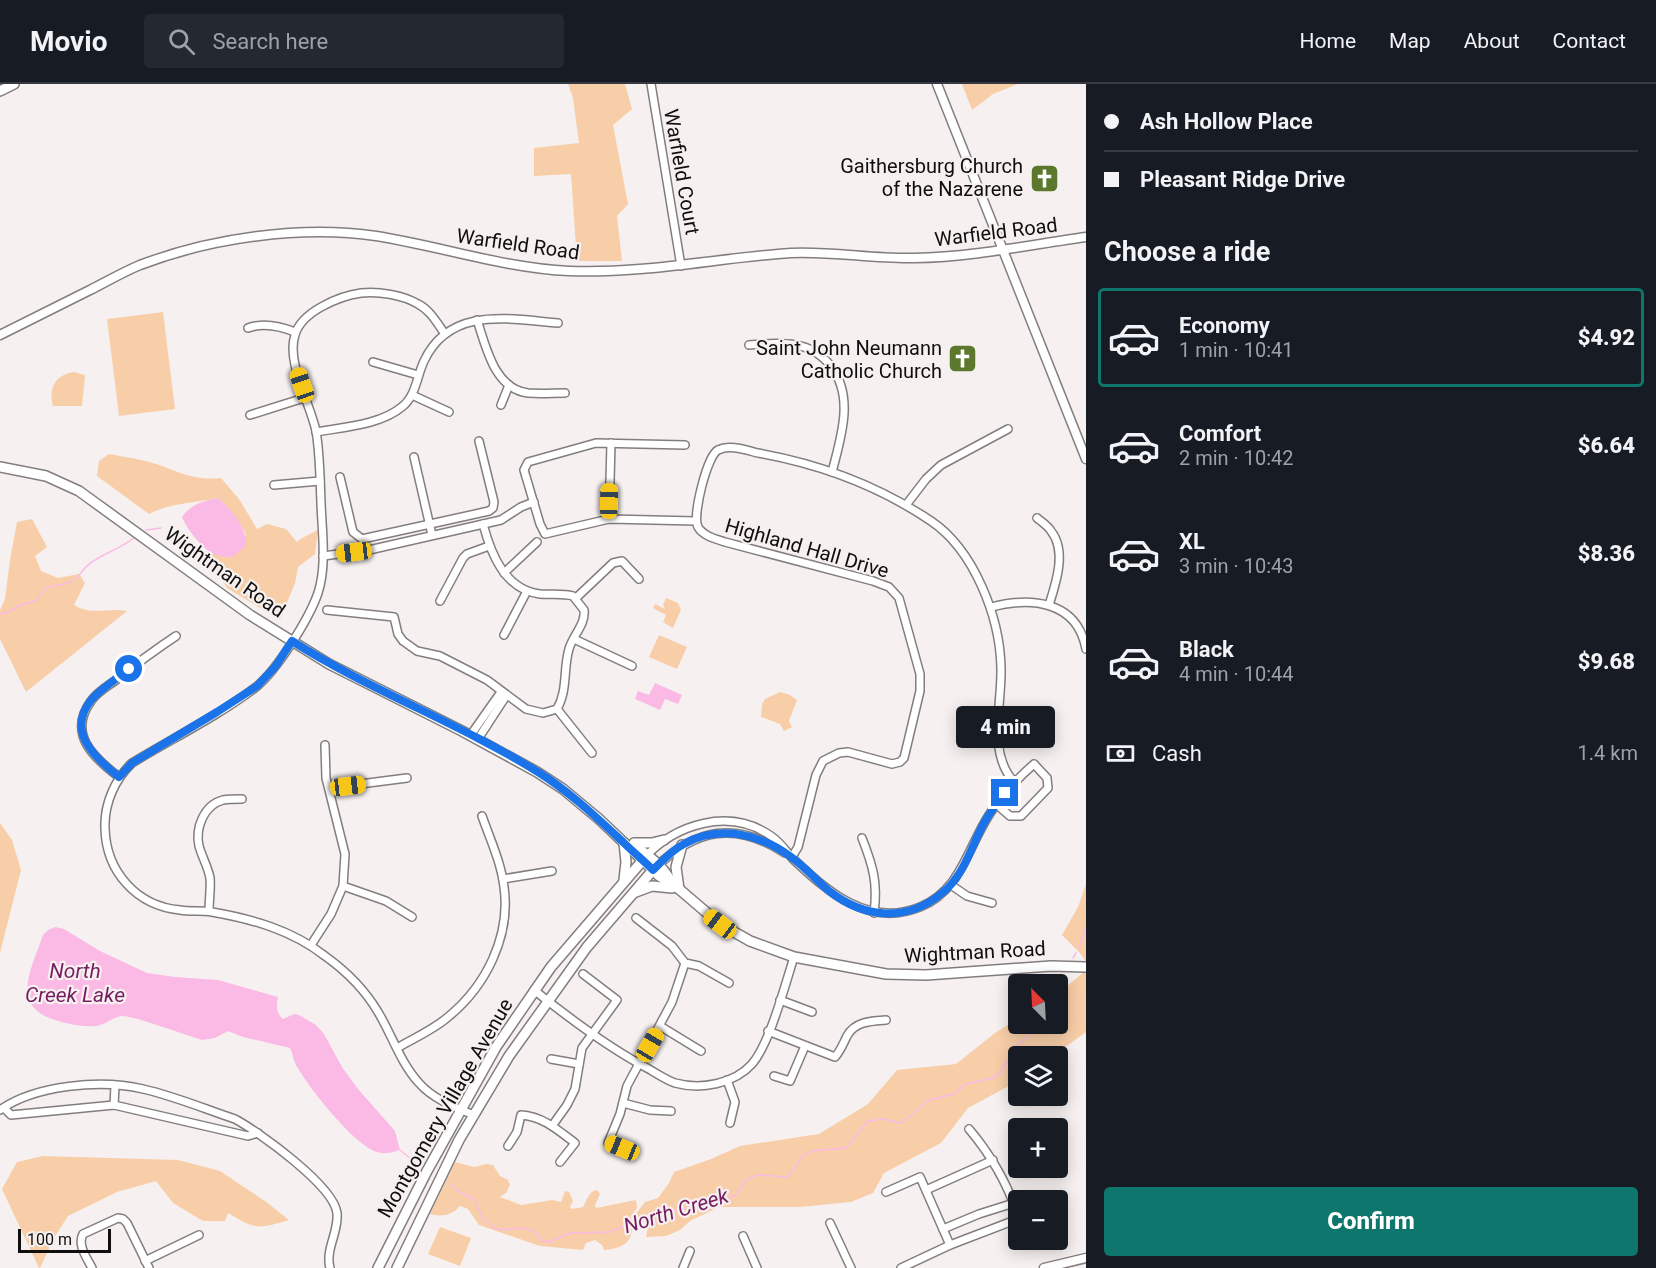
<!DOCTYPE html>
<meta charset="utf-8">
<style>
:root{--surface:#171b24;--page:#242831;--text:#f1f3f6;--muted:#9ea1a6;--line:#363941;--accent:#0f766e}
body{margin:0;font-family:Roboto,sans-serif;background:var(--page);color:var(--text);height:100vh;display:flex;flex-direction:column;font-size:22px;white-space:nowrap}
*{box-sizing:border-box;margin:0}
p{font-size:20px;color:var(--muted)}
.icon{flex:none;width:33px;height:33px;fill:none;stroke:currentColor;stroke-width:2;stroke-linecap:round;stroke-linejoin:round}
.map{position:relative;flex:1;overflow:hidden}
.panel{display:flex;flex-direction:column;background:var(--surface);width:570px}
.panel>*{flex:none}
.guide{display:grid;align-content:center;height:132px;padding:0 18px;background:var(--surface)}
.needle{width:39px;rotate:336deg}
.controls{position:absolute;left:1008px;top:890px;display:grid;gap:12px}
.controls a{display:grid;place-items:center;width:60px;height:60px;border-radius:6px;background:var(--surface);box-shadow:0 3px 15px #0003;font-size:30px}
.scale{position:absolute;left:18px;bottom:15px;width:93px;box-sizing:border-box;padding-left:6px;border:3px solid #100e0e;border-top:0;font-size:16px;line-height:21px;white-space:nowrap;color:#100e0e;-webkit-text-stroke:4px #f6f1f0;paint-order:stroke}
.end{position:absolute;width:27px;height:27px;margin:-14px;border:8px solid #1a73e8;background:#fff;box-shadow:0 0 0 3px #fff}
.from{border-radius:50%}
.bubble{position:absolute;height:42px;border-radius:6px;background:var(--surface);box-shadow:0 3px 15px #0003;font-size:20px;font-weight:800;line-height:42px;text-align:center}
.car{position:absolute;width:18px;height:36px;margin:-18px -9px;border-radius:8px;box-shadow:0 0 4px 2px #0007;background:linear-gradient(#f5c518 24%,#345 0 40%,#f5c518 0 76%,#345 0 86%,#f5c518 0)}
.guide b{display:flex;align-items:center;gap:21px;height:57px;font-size:22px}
.guide b+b{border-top:2px solid var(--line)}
.guide i{width:15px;height:15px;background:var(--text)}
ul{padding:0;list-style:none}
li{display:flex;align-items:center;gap:18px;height:99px;margin:0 12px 9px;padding:0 6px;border:3px solid transparent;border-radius:6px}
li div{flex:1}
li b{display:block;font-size:22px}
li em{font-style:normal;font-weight:800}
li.on{border-color:var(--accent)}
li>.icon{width:54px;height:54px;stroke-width:1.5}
h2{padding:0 18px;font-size:27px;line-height:72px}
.pay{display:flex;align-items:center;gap:15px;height:66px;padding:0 18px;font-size:22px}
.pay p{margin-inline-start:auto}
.cta{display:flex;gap:12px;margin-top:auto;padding:12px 18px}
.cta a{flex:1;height:69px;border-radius:6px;background:var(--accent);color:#fff;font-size:24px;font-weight:800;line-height:69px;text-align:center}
header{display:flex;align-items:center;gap:36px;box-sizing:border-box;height:84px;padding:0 30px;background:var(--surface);border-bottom:2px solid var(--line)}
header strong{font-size:28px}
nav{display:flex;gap:33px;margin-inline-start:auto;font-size:21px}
.search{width:420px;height:54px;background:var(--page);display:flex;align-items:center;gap:15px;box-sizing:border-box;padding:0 21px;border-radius:6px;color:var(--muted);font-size:22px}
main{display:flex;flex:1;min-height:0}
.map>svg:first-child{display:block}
.green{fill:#f8cea8}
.water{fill:#fbbae5}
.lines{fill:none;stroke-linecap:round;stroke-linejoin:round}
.stream{stroke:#fbbae5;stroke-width:1.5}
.minor-casing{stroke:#837e7d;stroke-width:10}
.tertiary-casing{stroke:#837e7d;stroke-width:11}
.secondary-casing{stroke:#837e7d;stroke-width:12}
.minor{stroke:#fff;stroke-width:7}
.tertiary{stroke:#fff;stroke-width:8}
.secondary{stroke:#fff;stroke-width:9}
.route{stroke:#1a73e8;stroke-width:8}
.labels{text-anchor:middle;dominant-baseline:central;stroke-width:4.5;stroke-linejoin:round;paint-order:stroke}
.poi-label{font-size:20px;fill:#100e0e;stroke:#f6f1f0;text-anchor:end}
.street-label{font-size:20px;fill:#100e0e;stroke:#f6f1f0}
.water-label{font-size:21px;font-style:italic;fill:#761c61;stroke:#f6f1f0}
</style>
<header>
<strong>Movio</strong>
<div class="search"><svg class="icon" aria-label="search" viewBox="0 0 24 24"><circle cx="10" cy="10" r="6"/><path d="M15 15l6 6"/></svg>Search here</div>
<nav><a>Home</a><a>Map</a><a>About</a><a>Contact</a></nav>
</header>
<main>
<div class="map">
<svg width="1086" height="1184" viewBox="0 0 1086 1184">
<rect width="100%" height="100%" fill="#f6f1f0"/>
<g class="green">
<path d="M568 0H625L632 25 613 41 628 120 617 132 622 177H577L571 90 534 92V64L579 59 573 14Z"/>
<path d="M962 0H1018L993 10 972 26Z"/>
<path d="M163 228 175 325 119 332 107 235Z"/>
<path d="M74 288 85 291 82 322H53C48 304 55 291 74 288Z"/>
<path d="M109 370C125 373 141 375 156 380 180 388 194 397 221 394L239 415 257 445 267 440 286 445 297 458 302 454 318 446 315 470 298 483 295 499 280 536 227 504 219 492 202 475 209 468 214 470 246 451C239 437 230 424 218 414 194 419 170 419 149 430L97 392 99 377Z"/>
<path d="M32 435 47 463 35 472 41 487 58 494 79 490 85 499 74 521C91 532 107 523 127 527L26 608 0 555V526L5 515 10 476 17 438Z"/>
<path d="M666 514 678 519 681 526 673 544 663 538 666 531 653 524 655 520 665 525 663 521Z"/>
<path d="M659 551 687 563 677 585 649 573Z"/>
<path d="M780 608 790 611 797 616 789 637 792 643 784 647 780 640 761 633 762 620 765 615Z"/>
<path d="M0 739 12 756 21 786 0 869Z"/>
<path d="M1086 800V878L1079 868 1062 851 1078 823Z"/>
<path d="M1086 886V948L1053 972H1018V997L968 1024 941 1059 884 1089 873 1109 851 1118 800 1123H719L690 1137 680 1146 666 1152 646 1153 649 1138 647 1137 636 1142 634 1132 645 1118 658 1114 669 1099 674 1088 711 1075 740 1062 819 1050 868 1020 897 986 956 980 995 949 1018 934V939H1058V910Z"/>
<path d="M43 1072 178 1076 220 1087 265 1117 289 1136C258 1145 256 1146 228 1129L225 1137H203L173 1119 156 1097 117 1108 68 1132 54 1154 40 1184H39L2 1105 17 1078Z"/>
<path d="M455 1078 474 1083 486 1080 493 1081 500 1092 508 1096 510 1101 506 1109 500 1113 521 1121 552 1116 561 1118 565 1107 569 1108 573 1117 570 1123 572 1125 583 1123C587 1116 589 1107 597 1106L600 1110 595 1121 596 1124 636 1116 637 1124 631 1132C635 1155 628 1164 604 1166L602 1161 595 1156 586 1159 583 1166 540 1162 479 1141 468 1125 460 1122C451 1132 442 1133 430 1130Z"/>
<path d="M440 1143 471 1154 460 1182 428 1170Z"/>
</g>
<g class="water">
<path d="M218 414C231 425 247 443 246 462L233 473C226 473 220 473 214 470 203 466 186 444 182 433 191 420 203 417 218 414Z"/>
<path d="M655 599 682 611 678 620 665 615 660 626 635 615 638 607 649 611Z"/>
<path d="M55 843 64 845 100 867 147 889 175 893 218 896 278 913C276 922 276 929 283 935L294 930 299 931 316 941 324 950 342 983 358 1005 395 1047 400 1066C393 1068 385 1071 377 1068 354 1061 308 1003 296 981 293 976 293 970 290 964L243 953 228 947 215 954 202 956C189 952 131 931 122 932 113 933 105 941 96 942 82 943 68 940 55 936 9 922 32 884 43 851L48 846Z"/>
</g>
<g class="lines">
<g class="stream">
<path d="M146 446 161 444"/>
<path d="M0 530 9 528 20 521 36 517C45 495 61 506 75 495 81 490 85 482 92 478 105 469 121 464 134 454"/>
<path d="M1079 865 1086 842"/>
<path d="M1073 874 1076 869"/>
<path d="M1058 908 1064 895"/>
<path d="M400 1066 416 1079"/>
<path d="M450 1100 458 1107 474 1115 483 1134 494 1144 503 1146 523 1144 534 1147 543 1157 549 1158 570 1149 609 1148 664 1127 677 1126 724 1117 737 1110 746 1096 758 1091 788 1093C794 1087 797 1079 802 1073 809 1064 835 1066 846 1064L868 1037 883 1035 901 1039 919 1025 926 1017 954 1010 966 1000 992 994 1000 989 1016 962 1029 952 1032 939"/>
</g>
<defs>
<g id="minor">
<path d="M651 0 681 182"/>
<path d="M477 236C486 262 494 305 528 309 540 310 553 309 565 309"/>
<path d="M248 244C264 238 280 242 295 248"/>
<path d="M445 250C437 239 430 226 418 220 403 211 378 207 361 209 339 212 301 228 295 251 286 278 310 319 316 347 320 370 320 395 321 419 322 448 327 481 318 509 309 535 277 586 256 603 218 632 173 654 132 679 115 695 104 720 105 744 106 788 137 822 180 826 191 828 201 826 212 828 252 835 292 846 325 872 346 887 365 906 378 928 392 951 400 978 419 999 433 1015 454 1023 474 1031"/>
<path d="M749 261C764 260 780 258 795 261 809 263 821 270 830 281 855 312 841 353 832 388"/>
<path d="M373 278 418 291"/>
<path d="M412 311 449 328"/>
<path d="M501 321 509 301"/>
<path d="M250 331 307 313"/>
<path d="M316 348C344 343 381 341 403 322 416 311 417 292 424 277 450 222 509 235 558 239"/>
<path d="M685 361 596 359 528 378 524 386 540 440 545 450 609 435 696 437"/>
<path d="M414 373 432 451"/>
<path d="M340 393 353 448 362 455 489 427 493 424 494 418 479 357"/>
<path d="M274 401 320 397"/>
<path d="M906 421 926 395 941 381 1008 345"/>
<path d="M1037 434C1042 438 1048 442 1051 447 1067 467 1056 499 1049 521"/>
<path d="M609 435 611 359"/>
<path d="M323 472 369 466 501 436 521 423 534 418"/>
<path d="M504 489 537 458"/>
<path d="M576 514 613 479 622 477 639 495"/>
<path d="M440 517 463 474 467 470 489 462"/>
<path d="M991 523C1030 513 1077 516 1086 565"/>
<path d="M327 526 394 533 398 550 403 557 417 567 440 572 487 596 526 625 543 629 557 625C568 606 563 585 569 565 573 551 586 540 584 526L573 512C562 509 551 511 540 510 505 506 491 470 483 440"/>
<path d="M504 551 527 507"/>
<path d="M574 555 632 582"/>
<path d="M557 625 592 669"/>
<path d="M470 652 501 608"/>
<path d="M478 655 506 612"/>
<path d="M119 693C94 674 67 650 91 617 97 608 108 602 116 596 136 580 155 566 176 552"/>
<path d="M329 704 407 694"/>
<path d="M862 754C873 782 878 799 874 829"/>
<path d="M792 773 798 763 816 691 823 677 839 669 848 668 892 680 900 678 904 674 920 607V590L899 514 889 503 873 497 725 458C716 455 703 452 698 443 692 432 707 372 718 366 730 360 746 366 758 369 820 380 879 402 931 437 974 466 1000 533 1001 584 1002 622 987 668 1014 698"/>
<path d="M644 774C676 740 729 723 771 752 780 758 786 767 793 775 828 808 869 844 920 823 961 806 967 765 989 731 1001 711 1017 695 1034 680L1047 694 1048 704 1021 732H1010L996 720"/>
<path d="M655 784C696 744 736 737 785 769"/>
<path d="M503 795 552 787"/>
<path d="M951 801 967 812 992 819"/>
<path d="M343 802 386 817 412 833"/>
<path d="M209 827C209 816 211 804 210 794 208 783 202 773 199 762 195 744 204 721 223 716 229 715 236 715 242 715"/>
<path d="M636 834 672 862 685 879 699 882 729 899"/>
<path d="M311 861 331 830 343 802 345 770 326 694 325 661"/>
<path d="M534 906C570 935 606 962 647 984 656 989 666 996 675 999 701 1006 734 1000 752 980 770 959 785 901 794 873"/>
<path d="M780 916 812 928"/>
<path d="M660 942 701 967"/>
<path d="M768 947 835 973C841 966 843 960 847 952 855 937 872 937 886 936"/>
<path d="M397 964C414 954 433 946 448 933 486 902 511 852 504 803 501 778 490 755 482 732"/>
<path d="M551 975 579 980"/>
<path d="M774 992 790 997 805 962"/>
<path d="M727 996 735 1018 730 1039"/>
<path d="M623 1019 650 1026 671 1027"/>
<path d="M114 1021 115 1002"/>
<path d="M4 1024 11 1031 114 1021 248 1052 258 1049"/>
<path d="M0 1026C35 1001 101 995 143 1005 174 1012 205 1025 235 1035 259 1048 334 1102 337 1129 339 1148 325 1165 330 1184"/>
<path d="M552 1042 567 1021 575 1005 582 964 617 916 583 890"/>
<path d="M969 1045C991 1071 1007 1099 1018 1131"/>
<path d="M508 1062 517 1048 521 1031C542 1032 558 1046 575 1059L560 1078"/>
<path d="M634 1069 608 1059 620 1030 627 1002 672 918 685 879"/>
<path d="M926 1106 993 1076"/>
<path d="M886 1108 920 1093 950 1161"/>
<path d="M830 1139 851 1184"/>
<path d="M943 1145 979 1130 1014 1119"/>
<path d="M743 1152 757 1184"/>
<path d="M145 1177 199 1151"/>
<path d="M92 1184C87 1174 77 1161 83 1150L118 1134 123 1135 127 1139 149 1184"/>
<path d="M683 1184 690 1167"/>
<path d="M901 1184 950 1161 1018 1135"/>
</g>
<g id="tertiary">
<path d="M937 0 1086 375"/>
<path d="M0 251C30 236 60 221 90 206 106 198 123 188 140 181 211 154 301 141 376 152 440 162 504 184 569 187 644 190 717 174 791 169 832 167 873 175 914 174 972 173 1029 161 1086 153"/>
<path d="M1044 1184 1086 1174"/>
</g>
<g id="secondary">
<path d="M0 7 14 0"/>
<path d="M0 383 46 392 79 407 250 531 329 580 462 647 537 688 563 705 599 735 659 792 679 805 720 840 750 857 794 873 886 890 926 891 1051 882 1086 883"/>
<path d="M634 759H652L664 756"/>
<path d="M637 763C650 773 667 785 672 801"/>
<path d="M624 796 626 778 624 759"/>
<path d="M679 805 676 783 682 761"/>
<path d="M636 808 652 802 672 804"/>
<path d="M378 1184 427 1087 496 963 551 883 643 776"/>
<path d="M397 1184 459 1056 509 972 587 863 653 786"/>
</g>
</defs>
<use href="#minor" class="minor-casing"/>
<use href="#tertiary" class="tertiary-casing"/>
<use href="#secondary" class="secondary-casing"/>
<use href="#minor" class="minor"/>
<use href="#tertiary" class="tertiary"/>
<use href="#secondary" class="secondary"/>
</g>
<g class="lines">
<path class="route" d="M129 585C118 594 102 604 92 615 65 647 95 674 119 693L132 679 217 628 257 602 275 583 292 557C371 607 459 639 538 688 570 708 596 733 623 758 633 768 643 776 653 786 662 777 672 766 684 760 719 740 760 750 791 773 805 783 816 796 829 807 864 834 906 839 942 809 964 792 971 763 984 739 990 728 997 719 1005 709"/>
</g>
<defs>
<symbol id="church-square" viewBox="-11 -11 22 22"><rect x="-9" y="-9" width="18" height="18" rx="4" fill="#5b782d" stroke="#f6f1f0"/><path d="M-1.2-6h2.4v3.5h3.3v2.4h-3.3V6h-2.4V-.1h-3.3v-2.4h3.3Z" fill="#fff"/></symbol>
</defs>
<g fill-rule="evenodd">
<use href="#church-square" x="1028" y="78" width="33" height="33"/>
<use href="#church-square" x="946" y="258" width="33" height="33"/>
</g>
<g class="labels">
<g class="poi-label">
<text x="1023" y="82">Gaithersburg Church<tspan x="1023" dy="23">of the Nazarene</tspan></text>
<text x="942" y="264">Saint John Neumann<tspan x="942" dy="23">Catholic Church</tspan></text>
</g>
<g class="street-label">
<text transform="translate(682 88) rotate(80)">Warfield Court</text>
<text transform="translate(996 148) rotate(-7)">Warfield Road</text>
<text transform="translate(518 160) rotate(8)">Warfield Road</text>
<text transform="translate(807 464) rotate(16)">Highland Hall Drive</text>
<text transform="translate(225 488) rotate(35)">Wightman Road</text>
<text transform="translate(975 868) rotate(-3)">Wightman Road</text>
<text transform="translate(445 1024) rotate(-60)">Montgomery Village Avenue</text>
</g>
<g class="water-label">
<text x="75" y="887">North<tspan x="75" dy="24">Creek Lake</tspan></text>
<text transform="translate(676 1127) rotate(-17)">North Creek</text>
</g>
</g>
</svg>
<div class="controls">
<a><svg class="needle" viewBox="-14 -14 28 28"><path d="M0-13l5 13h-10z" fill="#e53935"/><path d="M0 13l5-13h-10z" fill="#9ea1a6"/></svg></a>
<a><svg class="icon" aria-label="layers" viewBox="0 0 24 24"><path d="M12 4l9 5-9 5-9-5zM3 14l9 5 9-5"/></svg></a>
<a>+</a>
<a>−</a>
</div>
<div class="scale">100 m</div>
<i class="end from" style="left:129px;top:585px"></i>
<i class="end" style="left:1005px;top:709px"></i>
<div class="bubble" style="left:956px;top:622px;width:99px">4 min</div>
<i class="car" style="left:302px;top:301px;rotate:341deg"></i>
<i class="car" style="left:609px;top:417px;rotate:1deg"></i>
<i class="car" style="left:354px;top:468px;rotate:263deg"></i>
<i class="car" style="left:348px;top:702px;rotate:83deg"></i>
<i class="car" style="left:720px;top:840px;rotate:307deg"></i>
<i class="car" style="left:650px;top:961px;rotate:30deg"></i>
<i class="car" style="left:622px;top:1064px;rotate:292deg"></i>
</div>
<section class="panel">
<div class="guide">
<b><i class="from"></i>Ash Hollow Place</b>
<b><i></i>Pleasant Ridge Drive</b>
</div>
<h2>Choose a ride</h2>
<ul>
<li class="on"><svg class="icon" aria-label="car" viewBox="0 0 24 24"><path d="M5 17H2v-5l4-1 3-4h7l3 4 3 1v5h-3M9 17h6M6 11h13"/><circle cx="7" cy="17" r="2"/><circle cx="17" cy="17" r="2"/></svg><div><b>Economy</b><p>1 min · 10:41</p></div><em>$4.92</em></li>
<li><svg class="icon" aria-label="car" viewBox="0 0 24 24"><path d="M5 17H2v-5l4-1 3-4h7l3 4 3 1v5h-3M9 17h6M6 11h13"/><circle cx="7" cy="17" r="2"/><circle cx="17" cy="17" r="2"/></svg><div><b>Comfort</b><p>2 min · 10:42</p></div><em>$6.64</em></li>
<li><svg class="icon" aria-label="car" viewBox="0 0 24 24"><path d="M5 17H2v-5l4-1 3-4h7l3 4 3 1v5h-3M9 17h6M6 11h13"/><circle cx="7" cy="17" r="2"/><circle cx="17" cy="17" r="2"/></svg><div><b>XL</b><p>3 min · 10:43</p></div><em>$8.36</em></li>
<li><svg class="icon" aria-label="car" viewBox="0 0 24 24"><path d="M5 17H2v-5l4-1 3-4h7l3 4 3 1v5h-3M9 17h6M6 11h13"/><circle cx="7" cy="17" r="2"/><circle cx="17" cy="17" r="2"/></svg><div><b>Black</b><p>4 min · 10:44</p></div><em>$9.68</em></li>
</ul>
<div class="pay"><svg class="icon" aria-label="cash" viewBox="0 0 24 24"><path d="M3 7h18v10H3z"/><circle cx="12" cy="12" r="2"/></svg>Cash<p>1.4 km</p></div>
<div class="cta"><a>Confirm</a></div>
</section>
</main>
